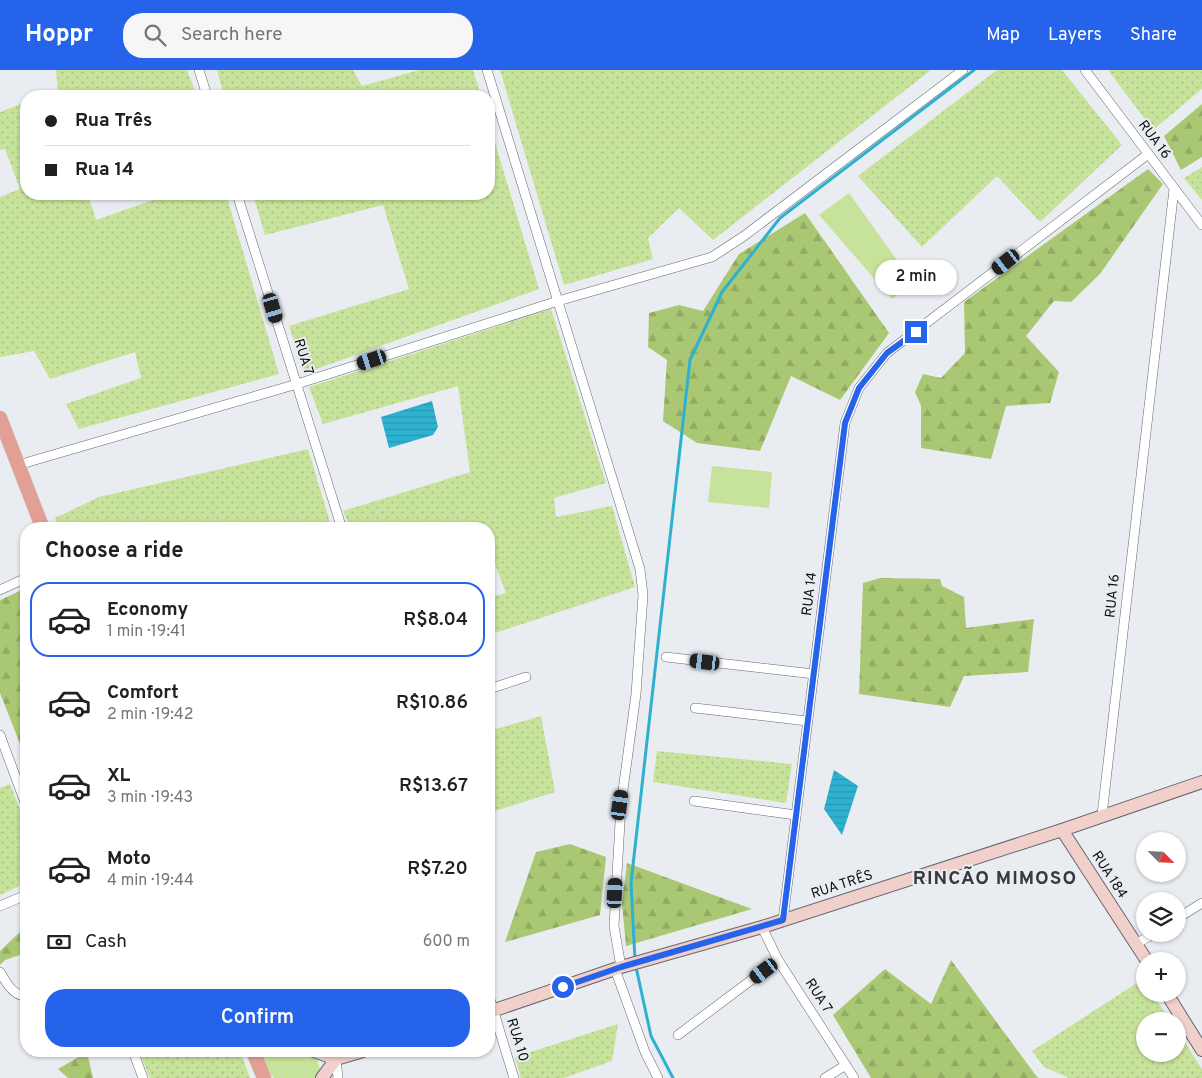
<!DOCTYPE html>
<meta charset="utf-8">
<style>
:root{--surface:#fff;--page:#f6f6f6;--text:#202124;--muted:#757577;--line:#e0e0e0;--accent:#2563eb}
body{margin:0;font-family:Overpass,sans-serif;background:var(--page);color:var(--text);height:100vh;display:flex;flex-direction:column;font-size:19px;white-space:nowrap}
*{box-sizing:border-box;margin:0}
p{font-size:16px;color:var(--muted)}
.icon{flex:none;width:28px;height:28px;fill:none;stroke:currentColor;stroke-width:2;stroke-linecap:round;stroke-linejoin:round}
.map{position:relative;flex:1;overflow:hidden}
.drawer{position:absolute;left:20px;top:452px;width:475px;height:535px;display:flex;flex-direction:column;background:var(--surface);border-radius:20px;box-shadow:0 1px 4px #0004}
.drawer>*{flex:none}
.top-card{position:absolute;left:20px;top:20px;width:475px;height:110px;border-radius:20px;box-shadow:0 1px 4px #0004;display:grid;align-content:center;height:110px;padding:0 25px;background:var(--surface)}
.needle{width:32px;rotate:114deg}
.buttons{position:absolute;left:1136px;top:762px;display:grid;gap:10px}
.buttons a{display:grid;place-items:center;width:50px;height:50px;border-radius:50%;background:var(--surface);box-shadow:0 1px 4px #0004;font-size:25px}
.end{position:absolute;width:22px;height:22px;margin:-11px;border:6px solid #2563eb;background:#fff;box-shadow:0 0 0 2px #fff}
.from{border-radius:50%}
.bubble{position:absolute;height:35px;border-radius:18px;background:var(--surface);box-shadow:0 1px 4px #0004;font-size:16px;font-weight:600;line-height:35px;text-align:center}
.car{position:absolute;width:15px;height:30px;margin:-15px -8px;border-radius:6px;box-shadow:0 0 4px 1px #0007;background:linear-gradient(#222 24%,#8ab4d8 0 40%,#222 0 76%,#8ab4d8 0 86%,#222 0)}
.top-card b{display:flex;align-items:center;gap:18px;height:48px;font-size:19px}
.top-card b+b{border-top:1px solid var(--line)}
.top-card i{width:12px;height:12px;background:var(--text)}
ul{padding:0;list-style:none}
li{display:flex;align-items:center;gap:15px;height:75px;margin:0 10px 8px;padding:0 15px;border:2px solid transparent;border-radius:20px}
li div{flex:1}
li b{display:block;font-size:19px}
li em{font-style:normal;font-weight:600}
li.current{border-color:var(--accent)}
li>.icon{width:45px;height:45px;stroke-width:1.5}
h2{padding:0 25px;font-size:22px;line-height:60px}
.pay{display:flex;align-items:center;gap:12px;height:55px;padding:0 25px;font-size:19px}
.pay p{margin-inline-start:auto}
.button{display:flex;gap:10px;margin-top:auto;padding:10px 25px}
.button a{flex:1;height:58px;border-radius:20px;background:var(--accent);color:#fff;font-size:20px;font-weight:600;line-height:58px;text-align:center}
header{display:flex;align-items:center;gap:30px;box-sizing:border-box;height:70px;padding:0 25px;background:var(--accent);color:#fff}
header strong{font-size:24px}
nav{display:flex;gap:28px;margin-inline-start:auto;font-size:18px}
.search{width:350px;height:45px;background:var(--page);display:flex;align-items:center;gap:12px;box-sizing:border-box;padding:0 18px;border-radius:20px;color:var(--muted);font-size:19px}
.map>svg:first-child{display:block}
.grass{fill:url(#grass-dots)}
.forest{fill:url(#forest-firs)}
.park{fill:#c7e29a}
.water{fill:url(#water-rules)}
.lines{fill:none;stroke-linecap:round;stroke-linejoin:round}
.stream{stroke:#2eb1cf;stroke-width:3}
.street-casing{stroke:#65696d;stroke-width:10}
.secondary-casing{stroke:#65696d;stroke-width:14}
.primary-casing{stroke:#cacacb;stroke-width:15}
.street{stroke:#fff;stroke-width:9}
.secondary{stroke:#f1cfca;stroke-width:12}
.primary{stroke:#e2a095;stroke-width:14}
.route{stroke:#2563eb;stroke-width:6}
.labels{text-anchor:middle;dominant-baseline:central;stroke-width:4;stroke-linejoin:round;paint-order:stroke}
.street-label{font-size:14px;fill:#0e0f11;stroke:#e9edf1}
.district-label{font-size:19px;font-weight:bold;letter-spacing:1px;fill:#373a3d;stroke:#e9edf1}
</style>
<header>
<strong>Hoppr</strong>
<div class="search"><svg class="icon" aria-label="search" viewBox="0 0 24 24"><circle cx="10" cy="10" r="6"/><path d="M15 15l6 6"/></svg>Search here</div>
<nav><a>Map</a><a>Layers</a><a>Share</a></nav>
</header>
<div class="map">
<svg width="1202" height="1008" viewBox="0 0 1202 1008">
<defs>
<pattern id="grass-dots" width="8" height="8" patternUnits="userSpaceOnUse" patternTransform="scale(1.25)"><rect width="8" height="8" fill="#c7e29a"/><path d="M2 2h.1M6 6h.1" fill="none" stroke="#aac184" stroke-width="1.8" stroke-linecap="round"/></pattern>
<pattern id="forest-firs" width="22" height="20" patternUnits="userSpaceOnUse" patternTransform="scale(1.25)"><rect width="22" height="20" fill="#aac874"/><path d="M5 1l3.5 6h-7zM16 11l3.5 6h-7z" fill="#91ab63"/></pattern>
<pattern id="water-rules" width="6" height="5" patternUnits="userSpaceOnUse" patternTransform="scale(1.25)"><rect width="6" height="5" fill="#2eb1cf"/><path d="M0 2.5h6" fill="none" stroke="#2897b1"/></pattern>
</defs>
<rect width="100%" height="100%" fill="#e9edf1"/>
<g class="grass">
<path d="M56 0H187L197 26H42L58 20Z"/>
<path d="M217 0H353L362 16 419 0H473L481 26H224Z"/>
<path d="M500 0H931L713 170 679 138 648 168 653 189 564 215Z"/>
<path d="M997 0H1062L1122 75 1040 152 997 106 922 177 858 106Z"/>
<path d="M1108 0H1202V19L1153 60Z"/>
<path d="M26 32V124H88L96 150 170 124H226L279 304 79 359 66 334 141 308 135 282 50 309 34 281 0 287V127L20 119 5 79 0 80V42Z"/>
<path d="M489 53 539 219 305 303 289 256 409 219 383 135 265 165 253 124H489Z"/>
<path d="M1202 97V130L1184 108Z"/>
<path d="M551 239 606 413 554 428 556 447 612 436 635 517 489 565V528L506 523 493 489 489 490V459H351L343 441 470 402 458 316 323 354 309 317Z"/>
<path d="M308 379 332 459H59L55 448 99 427Z"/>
<path d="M541 646 555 722 489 743V661Z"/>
<path d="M657 681 792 694 786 733 653 712Z"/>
<path d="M10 714 26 755V813L0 825V718Z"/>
<path d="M1143 909 1145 913V924H1152L1171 951H1145V984H1178V962L1202 999V1008H1069L1044 997 1032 981Z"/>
<path d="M618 954 612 991 564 1008H521L515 987Z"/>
<path d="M139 981H240L250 1008H150Z"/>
</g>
<g class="forest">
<path d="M1202 34V87L1181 100 1164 66Z"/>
<path d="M1148 99 1163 114 1100 204 1071 232 1054 231 1026 266 1059 302 1050 333 1006 336 991 389 921 378V336L915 322 923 304 941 308 965 283 964 232Z"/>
<path d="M805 143 889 263 840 330 791 306 760 381 697 373 663 351 667 290 648 277 649 243 679 235 703 241 739 184Z"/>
<path d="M880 508 940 509 942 516 964 527 966 558 1034 549 1028 602 964 606 950 637 859 624 863 513Z"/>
<path d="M26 518V689L0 623V530Z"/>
<path d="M570 774 606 787 600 845 505 872 536 782Z"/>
<path d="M627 793 752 839 626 876 622 834Z"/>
<path d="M26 856V883L5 890 0 895V881Z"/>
<path d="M951 890 1037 1007 1039 1008H871L833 945 885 899 931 934Z"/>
<path d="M87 982 93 1008H68L58 999Z"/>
</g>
<g class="park">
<path d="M849 123 914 214 892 229 819 145Z"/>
<path d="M712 396 772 402 769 438 708 432Z"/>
<path d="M258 981H295L317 989 320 999 316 1008H274L265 998Z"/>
</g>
<g class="water">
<path d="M432 331 438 357 433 365 389 378 381 347Z"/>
<path d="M834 700 858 716 842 765 824 739Z"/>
</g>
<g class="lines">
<g class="stream">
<path d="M635 890 631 813 690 290 722 222 780 148 974 0"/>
<path d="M636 897 651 966 673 1008"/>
</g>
<defs>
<g id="street">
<path d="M199 0 207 26"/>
<path d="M487 0 640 499 643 525 636 624 621 735 615 839 614 856 621 897"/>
<path d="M1085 0 1202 155"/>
<path d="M237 124 342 459"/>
<path d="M18 395 297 314 558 231 712 187 744 166 963 0"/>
<path d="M0 520 26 508"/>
<path d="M666 587 814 604"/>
<path d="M489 619 526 607"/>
<path d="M695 638 807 651"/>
<path d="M0 665 26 735"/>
<path d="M694 731 796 745"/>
<path d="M1102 745 1174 119"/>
<path d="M0 836 26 825"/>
<path d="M1178 848 1202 833"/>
<path d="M783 850 845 353 859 318 887 283 1147 85"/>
<path d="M762 857 778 890 854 1008"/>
<path d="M1136 874 1153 864"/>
<path d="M615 899 645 982 658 1008"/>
<path d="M0 902C6 912 13 926 26 926"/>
<path d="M489 926 514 1008"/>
<path d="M678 965 778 890"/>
<path d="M133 981 143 1008"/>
<path d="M336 989 338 1008"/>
<path d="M825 1008 846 995"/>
</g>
<g id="secondary">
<path d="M1062 760 1147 891"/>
<path d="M1167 924 1202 980"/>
<path d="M489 942 621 897 762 857 1062 760 1202 712"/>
<path d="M314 981 336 989"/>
<path d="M322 1008 336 989 363 981"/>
</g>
<g id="primary">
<path d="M0 348 43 459"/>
<path d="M253 981 264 1008"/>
</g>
</defs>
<use href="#street" class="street-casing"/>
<use href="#secondary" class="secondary-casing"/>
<use href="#primary" class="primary-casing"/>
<use href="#street" class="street"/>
<use href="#secondary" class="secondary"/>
<use href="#primary" class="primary"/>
</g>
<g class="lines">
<path class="route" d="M563 917 621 897 783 850 845 353 859 318 887 283 916 262"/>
</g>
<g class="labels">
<g class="street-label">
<text transform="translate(1154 70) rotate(53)">RUA 16</text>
<text transform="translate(303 287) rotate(73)">RUA 7</text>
<text transform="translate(810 524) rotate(-83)">RUA 14</text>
<text transform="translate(1113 526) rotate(-84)">RUA 16</text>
<text transform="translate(1109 805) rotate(57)">RUA 184</text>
<text transform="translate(842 815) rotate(-18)">RUA TRÊS</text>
<text transform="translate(818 926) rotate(57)">RUA 7</text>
<text transform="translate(517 970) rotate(73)">RUA 10</text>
</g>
<g class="district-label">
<text x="995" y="809">RINCÃO MIMOSO</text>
</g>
</g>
</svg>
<div class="buttons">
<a><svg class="needle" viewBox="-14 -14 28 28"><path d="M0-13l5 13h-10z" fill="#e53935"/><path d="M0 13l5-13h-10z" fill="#757577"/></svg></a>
<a><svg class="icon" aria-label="layers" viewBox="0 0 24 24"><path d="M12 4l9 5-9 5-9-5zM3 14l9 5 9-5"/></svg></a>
<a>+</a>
<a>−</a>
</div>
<i class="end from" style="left:563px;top:917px"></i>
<i class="end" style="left:916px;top:262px"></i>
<div class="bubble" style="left:875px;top:190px;width:82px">2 min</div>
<i class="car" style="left:1006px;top:192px;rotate:232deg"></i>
<i class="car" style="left:273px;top:238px;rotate:163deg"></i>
<i class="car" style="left:372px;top:290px;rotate:252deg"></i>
<i class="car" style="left:705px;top:592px;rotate:277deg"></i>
<i class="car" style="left:620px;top:735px;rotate:8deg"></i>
<i class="car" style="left:615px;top:823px;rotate:3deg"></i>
<i class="car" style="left:764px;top:901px;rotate:233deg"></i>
<div class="top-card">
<b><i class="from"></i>Rua Três</b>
<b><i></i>Rua 14</b>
</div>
<section class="drawer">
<h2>Choose a ride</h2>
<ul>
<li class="current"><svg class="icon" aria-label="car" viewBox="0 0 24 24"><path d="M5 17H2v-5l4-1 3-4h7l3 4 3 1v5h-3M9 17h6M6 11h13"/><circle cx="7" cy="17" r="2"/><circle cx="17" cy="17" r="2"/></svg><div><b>Economy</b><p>1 min · 19:41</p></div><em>R$8.04</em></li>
<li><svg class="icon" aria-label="car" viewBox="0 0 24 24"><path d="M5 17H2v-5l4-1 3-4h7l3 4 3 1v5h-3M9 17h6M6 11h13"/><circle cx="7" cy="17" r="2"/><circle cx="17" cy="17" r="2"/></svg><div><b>Comfort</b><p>2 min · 19:42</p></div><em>R$10.86</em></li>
<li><svg class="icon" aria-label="car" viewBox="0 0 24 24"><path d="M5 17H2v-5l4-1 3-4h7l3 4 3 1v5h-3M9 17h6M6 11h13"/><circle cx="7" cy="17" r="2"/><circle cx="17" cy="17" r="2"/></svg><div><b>XL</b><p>3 min · 19:43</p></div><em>R$13.67</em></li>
<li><svg class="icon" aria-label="car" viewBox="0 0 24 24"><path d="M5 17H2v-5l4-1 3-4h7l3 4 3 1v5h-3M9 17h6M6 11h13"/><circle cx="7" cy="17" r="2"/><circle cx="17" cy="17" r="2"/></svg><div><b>Moto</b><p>4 min · 19:44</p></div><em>R$7.20</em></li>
</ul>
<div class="pay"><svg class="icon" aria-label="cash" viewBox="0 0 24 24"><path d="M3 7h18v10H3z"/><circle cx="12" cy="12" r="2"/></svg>Cash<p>600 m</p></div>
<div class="button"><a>Confirm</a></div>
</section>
</div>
